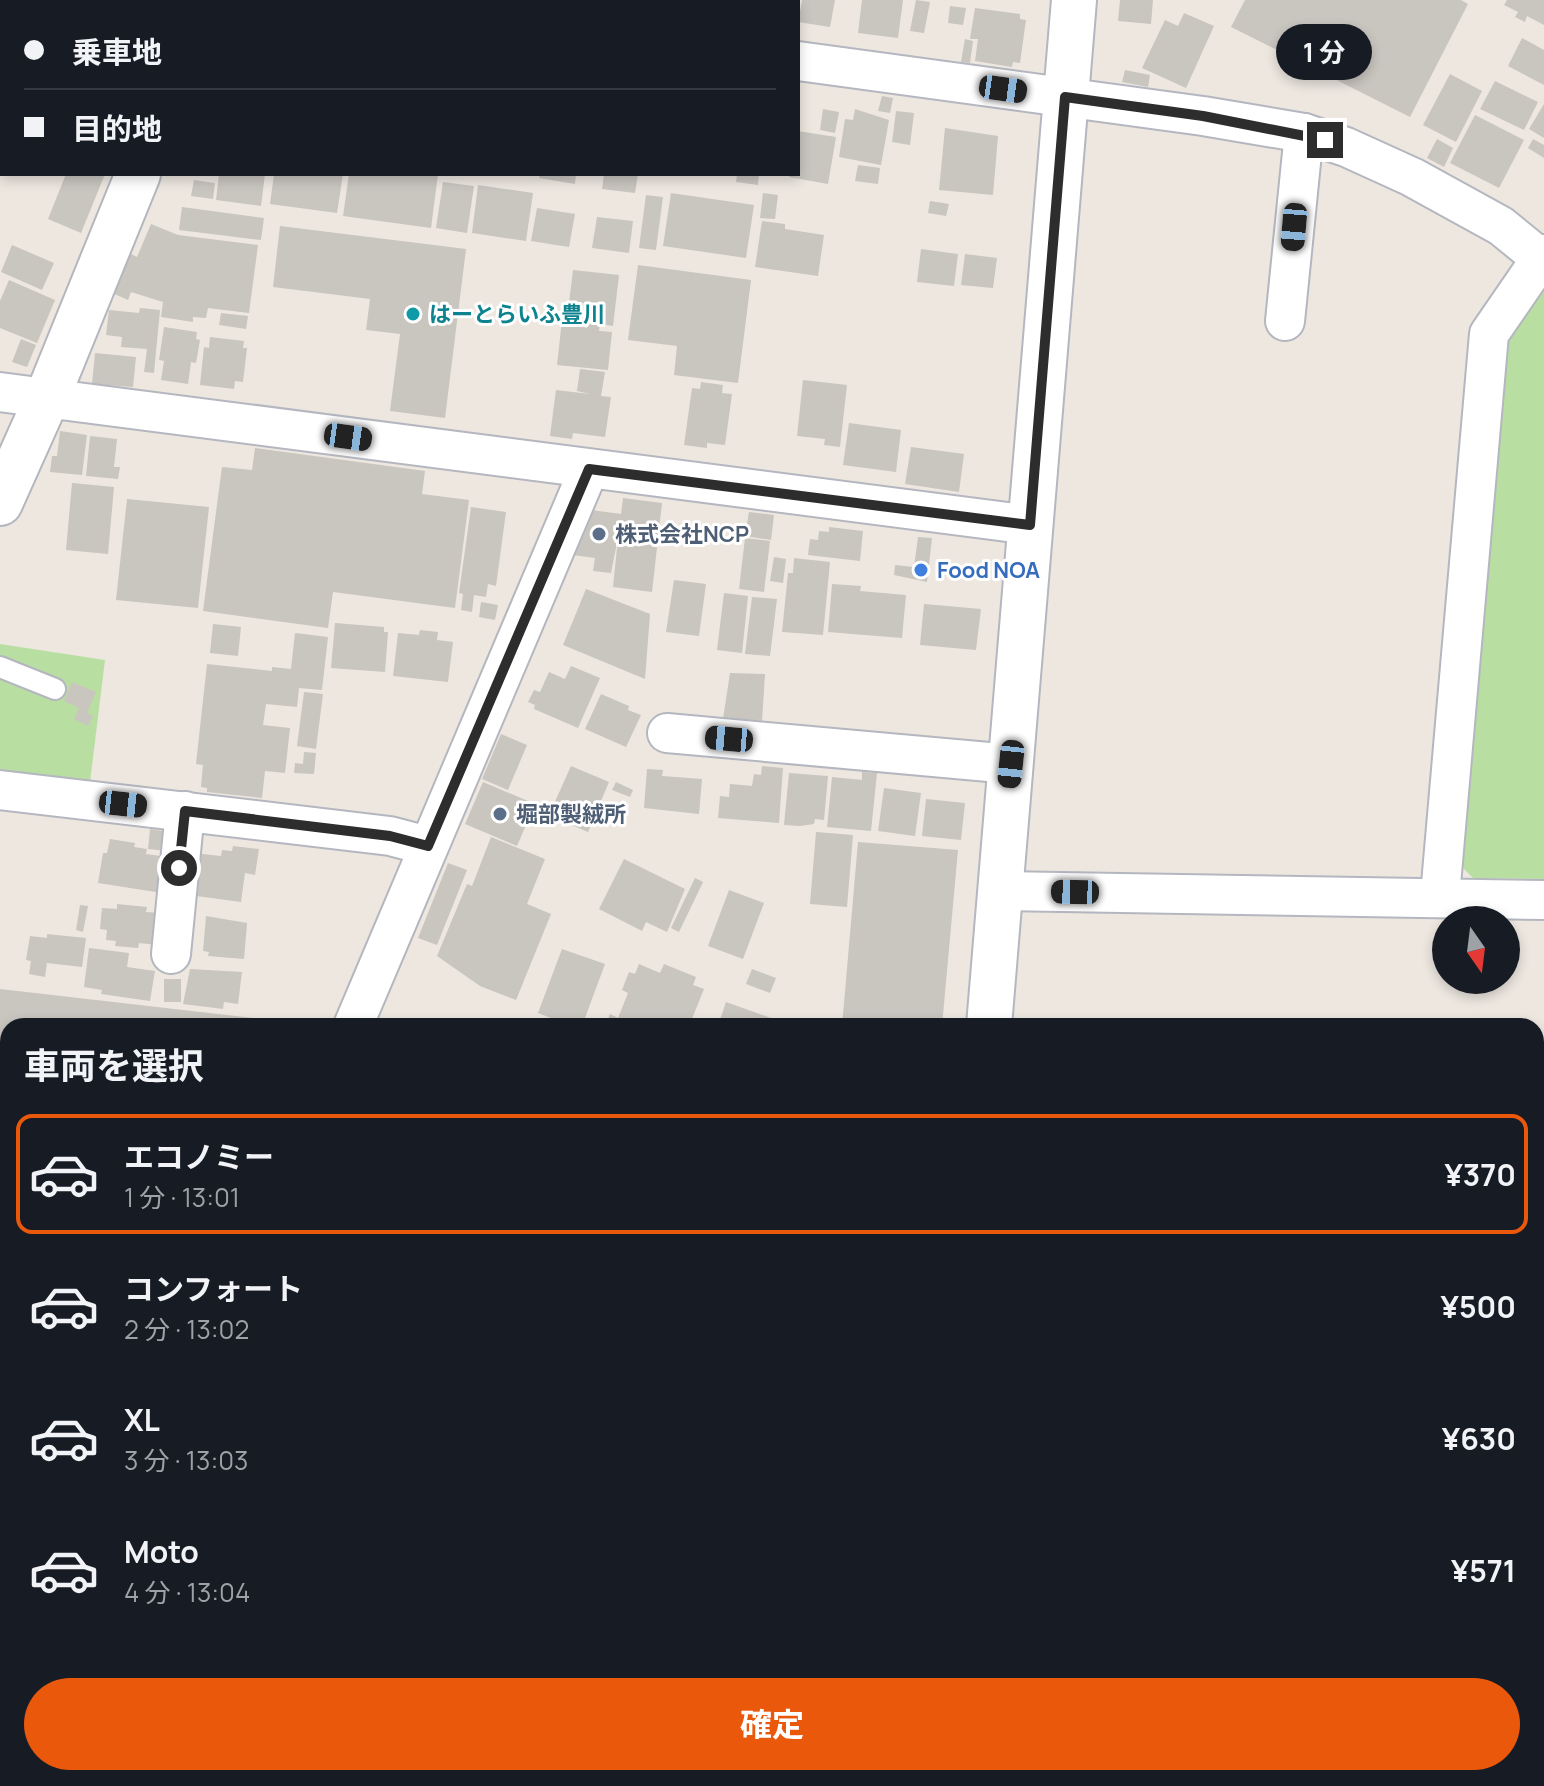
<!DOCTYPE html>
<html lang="ja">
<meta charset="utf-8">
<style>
:root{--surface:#171b24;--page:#242831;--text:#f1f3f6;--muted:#9ea1a6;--line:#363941;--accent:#ea580c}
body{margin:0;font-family:Manrope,"Noto Sans JP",sans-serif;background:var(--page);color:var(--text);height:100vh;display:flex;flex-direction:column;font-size:30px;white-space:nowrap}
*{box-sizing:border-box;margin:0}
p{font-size:26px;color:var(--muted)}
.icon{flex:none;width:44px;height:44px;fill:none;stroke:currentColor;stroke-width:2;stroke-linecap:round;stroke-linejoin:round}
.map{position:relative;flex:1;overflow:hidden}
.details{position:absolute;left:0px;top:1018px;width:1544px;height:768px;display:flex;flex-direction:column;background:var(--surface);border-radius:24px 24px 0 0;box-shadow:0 4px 12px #0003}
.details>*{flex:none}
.top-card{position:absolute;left:0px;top:0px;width:800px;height:176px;box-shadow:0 4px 12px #0003;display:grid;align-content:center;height:176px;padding:0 24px;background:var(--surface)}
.needle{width:52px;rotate:166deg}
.tools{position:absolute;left:1432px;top:906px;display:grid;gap:16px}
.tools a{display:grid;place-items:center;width:88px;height:88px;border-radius:50%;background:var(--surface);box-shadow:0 4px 12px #0003;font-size:40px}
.end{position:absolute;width:36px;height:36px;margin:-18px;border:10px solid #2d2d2d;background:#fff;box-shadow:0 0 0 4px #fff}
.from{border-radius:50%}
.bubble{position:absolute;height:56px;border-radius:28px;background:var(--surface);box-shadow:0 4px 12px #0003;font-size:26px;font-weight:700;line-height:56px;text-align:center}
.car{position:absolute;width:24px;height:48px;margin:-24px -12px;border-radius:10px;box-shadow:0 0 6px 2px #0007;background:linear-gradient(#222 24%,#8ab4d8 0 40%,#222 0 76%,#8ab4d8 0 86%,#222 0)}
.top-card b{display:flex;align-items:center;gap:28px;height:76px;font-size:30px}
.top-card b+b{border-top:2px solid var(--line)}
.top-card i{width:20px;height:20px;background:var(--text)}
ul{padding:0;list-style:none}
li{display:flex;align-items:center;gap:24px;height:120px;margin:0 16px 12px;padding:0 8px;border:4px solid transparent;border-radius:16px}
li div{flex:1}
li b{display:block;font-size:30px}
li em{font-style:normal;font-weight:700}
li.on{border-color:var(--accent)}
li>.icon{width:72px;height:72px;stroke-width:1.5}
h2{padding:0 24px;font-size:36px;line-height:96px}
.button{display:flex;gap:16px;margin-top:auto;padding:16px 24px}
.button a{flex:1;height:92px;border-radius:48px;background:var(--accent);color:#fff;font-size:32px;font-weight:700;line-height:92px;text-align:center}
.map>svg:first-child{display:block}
.green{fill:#b9dea2}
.building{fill:#c9c5bf}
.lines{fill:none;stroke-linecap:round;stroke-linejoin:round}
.service-casing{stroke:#b4b7bf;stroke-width:24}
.minor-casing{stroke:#b4b7bf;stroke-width:42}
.tertiary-casing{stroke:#b4b7bf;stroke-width:48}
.primary-casing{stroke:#c8c8c8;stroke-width:48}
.service{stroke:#fff;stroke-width:20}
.minor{stroke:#fff;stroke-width:38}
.tertiary{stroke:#fff;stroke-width:44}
.primary{stroke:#e5c46d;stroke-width:44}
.route{stroke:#2d2d2d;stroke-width:10}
.culture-dot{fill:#0f9aa8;stroke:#fff;stroke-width:3}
.service-dot{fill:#5c6f8a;stroke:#fff;stroke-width:3}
.shop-dot{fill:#3f7fe0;stroke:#fff;stroke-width:3}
.labels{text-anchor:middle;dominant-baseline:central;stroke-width:6;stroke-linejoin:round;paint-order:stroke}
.culture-label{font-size:22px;font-weight:bold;fill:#0d838f;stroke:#fff;text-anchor:start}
.service-label{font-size:22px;font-weight:bold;fill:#4e5e75;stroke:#fff;text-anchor:start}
.shop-label{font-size:22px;font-weight:bold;fill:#366cbe;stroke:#fff;text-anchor:start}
</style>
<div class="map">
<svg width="1544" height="1786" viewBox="0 0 1544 1786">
<rect width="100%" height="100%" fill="#ede7e0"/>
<g class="green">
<path d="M1544 290V879L1473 878 1460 865 1505 335 1534 293Z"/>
<path d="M0 644 105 660 90 782 0 770Z"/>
</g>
<g class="building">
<path d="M802 0H835L830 27 798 22Z"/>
<path d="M862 0H903L898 38 858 33Z"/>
<path d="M916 0 930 2 924 33 910 31Z"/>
<path d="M1120 0H1153L1151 24 1118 21Z"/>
<path d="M1245 0H1461L1468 4 1410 117 1231 27Z"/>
<path d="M1507 0H1544V25L1527 16 1525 22 1515 17 1518 12 1504 5Z"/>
<path d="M950 6 966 8 963 25 948 23Z"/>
<path d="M975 8 1020 14V19L1026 20 1020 63 1013 62 1012 67 975 61 978 39H970Z"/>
<path d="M1184 13 1214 26 1186 88 1142 68 1165 20 1178 26Z"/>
<path d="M1522 38 1544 50V85L1508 66Z"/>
<path d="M965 39 973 41 970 63 961 62Z"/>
<path d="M1125 70 1150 75 1148 87 1122 82Z"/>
<path d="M1450 74 1482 91 1456 142 1423 125Z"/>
<path d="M1495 81 1538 102 1524 130 1480 109Z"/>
<path d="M882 96 893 98 890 113 878 111Z"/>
<path d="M1544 104V138L1529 129Z"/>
<path d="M823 109 839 112 835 133 820 130Z"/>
<path d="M855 109 889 120 881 165 839 157 845 119 853 120Z"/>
<path d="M896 111 914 113 910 145 892 142Z"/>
<path d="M1475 115 1524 140 1499 188 1450 163Z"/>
<path d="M945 128 998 136 993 195 939 190Z"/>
<path d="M798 131 836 137 828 184 789 177 790 174H798Z"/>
<path d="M1437 139 1453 148 1444 167 1427 158Z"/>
<path d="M1533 139 1544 145V158L1528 148Z"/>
<path d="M858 165 880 168 878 184 855 181Z"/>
<path d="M66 174H105L81 233 48 219Z"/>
<path d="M219 174H265L261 206 216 200Z"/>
<path d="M274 174H343L337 213 270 204Z"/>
<path d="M349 174H438L431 228 343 216Z"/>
<path d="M540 174H576L575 184 539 178Z"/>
<path d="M604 174H638L635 193 602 189Z"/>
<path d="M737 174H759L758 185 736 182Z"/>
<path d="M194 180 215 183 213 199 191 196Z"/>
<path d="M443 182 474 186 467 233 436 228Z"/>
<path d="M478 185 533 193 526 241 472 233Z"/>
<path d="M671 193 754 205 746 258 663 246Z"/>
<path d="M763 193 778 195 775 219 760 218Z"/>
<path d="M646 195 663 197 656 250 639 248Z"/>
<path d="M930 201 949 204 946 216 928 213Z"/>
<path d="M182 207 264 218 261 240 179 230Z"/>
<path d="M537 208 575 214 569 247 531 241Z"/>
<path d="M597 217 633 221 629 253 592 248Z"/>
<path d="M762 221 785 224V229L824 235 818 276 755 267Z"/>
<path d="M151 224 178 235 258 245 249 313 208 308 206 318 193 317V322L161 317 163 302 131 292 128 300 110 292 127 252 137 257Z"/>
<path d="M280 226 466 249 445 418 390 411 400 334 366 330 370 299 273 287Z"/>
<path d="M12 245 54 263 42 290 1 272Z"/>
<path d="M921 249 958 254 954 286 917 282Z"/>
<path d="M965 254 997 258 993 288 961 285Z"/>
<path d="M638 265 751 280 738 383 674 375 677 346 628 340Z"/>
<path d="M573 270 619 275 613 326 600 324 599 331 612 332 608 370 557 365 563 311 568 312Z"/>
<path d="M9 280 55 300 37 343 0 328V301Z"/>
<path d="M140 308 160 310 154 373 144 372 147 349 121 347 122 337 106 335 109 310 139 313Z"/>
<path d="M221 313 248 316 246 329 219 325Z"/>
<path d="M164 327 197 332 196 339 200 340 196 363 191 362 188 384 161 380 164 361 159 360Z"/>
<path d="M210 337 244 341 243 348H247L243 382 235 381 234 389 200 385 204 347 209 348Z"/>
<path d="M21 339 36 345 27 367 12 362Z"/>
<path d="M95 353 136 357 133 387 92 384Z"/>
<path d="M580 369 605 372 601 396 611 397 605 437 573 433 572 439 550 436 556 390 590 394 577 391Z"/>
<path d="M803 380 847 385 840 447 824 445 825 439 797 436Z"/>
<path d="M701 382 723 385 722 393 732 394 725 445 707 443V448L684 445 692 388 700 389Z"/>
<path d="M849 423 901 430 896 472 843 465Z"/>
<path d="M60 431 87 435 82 475 50 472 52 456H57Z"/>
<path d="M90 436 117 439 114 467H120L118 479 86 476Z"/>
<path d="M911 447 964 454 959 492 905 484Z"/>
<path d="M255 448 425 471 422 494 469 500 455 608 333 592 328 628 203 611 222 467 252 470Z"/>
<path d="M72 483 114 487 108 554 66 550Z"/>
<path d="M623 498 662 503 652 592 613 587 618 538 611 573 593 571 595 558 572 555 591 510 621 514Z"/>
<path d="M127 499 209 507 198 608 116 600Z"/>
<path d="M471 507 506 512 496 586 488 584 486 597 474 595 472 612 461 610 463 594 459 593Z"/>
<path d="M749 512 774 515 771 540 745 536Z"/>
<path d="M829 527 863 531 860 561 808 555 810 539 818 540 819 531 829 532Z"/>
<path d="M918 537 932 538 927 582 894 575 895 565 914 567Z"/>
<path d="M745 538 770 541 764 592 739 589Z"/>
<path d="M774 557 786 559 783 583 770 581Z"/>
<path d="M794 558 830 562 823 635 782 632 788 573H793Z"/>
<path d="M674 580 706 584 699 636 666 632Z"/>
<path d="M832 584 861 586 860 591 906 595 902 638 828 632Z"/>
<path d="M586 589 650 614 645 679 563 645Z"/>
<path d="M724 593 748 596 742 653 717 650Z"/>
<path d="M752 597 777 599 770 656 745 654Z"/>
<path d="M481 602 498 605 495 620 479 617Z"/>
<path d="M924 604 981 609 976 650 920 645Z"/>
<path d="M335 623 384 627V632H388L385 672 331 668Z"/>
<path d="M213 624 241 627 238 656 210 653Z"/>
<path d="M420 630 438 632 437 640 453 642 448 682 393 676 398 633 419 635Z"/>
<path d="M295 633 328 637 322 690 299 688 297 707 266 704 263 725 290 728 285 773 265 771 262 798 207 792V788L201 787 203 765 196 764 207 664 272 671V667L291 669Z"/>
<path d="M571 666 600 678 578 728 534 709 535 705 528 702 534 690 540 692 549 672 565 679Z"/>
<path d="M730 673 765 674 762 721 723 719Z"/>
<path d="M72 682 96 692 87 713 93 716 88 726 74 719 79 708 64 701Z"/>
<path d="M304 692 323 694 316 749 297 746Z"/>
<path d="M601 694 629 706 628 710 641 715 626 747 585 729Z"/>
<path d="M501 734 527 745 508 790 482 779Z"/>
<path d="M304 752 316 753 314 774 294 773 295 763 303 764Z"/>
<path d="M571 766 609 782 588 832 549 815Z"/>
<path d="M762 766 783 768 779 823 718 818 720 796 729 797 730 784 752 786 754 774 761 775Z"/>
<path d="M647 769 663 770 662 776 702 779 699 814 644 808Z"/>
<path d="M862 772 877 773 871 831 827 827 832 777 862 780Z"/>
<path d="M789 773 828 776 824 820 815 819 814 824 800 826 784 825Z"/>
<path d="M483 782 535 804 517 846 465 824Z"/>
<path d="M616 782 633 790 630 797 612 790Z"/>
<path d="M884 788 921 793 915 836 878 831Z"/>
<path d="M926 799 965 803 961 840 922 836Z"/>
<path d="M150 829 163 831 162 839 169 840 168 851 148 849Z"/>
<path d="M816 832 853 835 847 907 810 904Z"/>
<path d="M491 837 545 859 527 904 551 914 516 1000 480 986 437 956 467 884 472 886Z"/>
<path d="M110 839 135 843 134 847 147 849 146 854 168 857 162 893 98 883 103 853H107Z"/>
<path d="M858 842 958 850 942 1026H842Z"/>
<path d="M233 846 259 849 255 875 245 873 241 902 189 895 194 853 221 856 222 850 232 851Z"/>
<path d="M624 859 685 889 667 932 646 922 642 931 599 909Z"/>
<path d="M448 863 467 870 437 945 418 938Z"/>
<path d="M695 878 703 882 679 932 671 928Z"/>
<path d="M729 890 764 903 743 959 708 946Z"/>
<path d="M117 904 147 907 146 912 161 913 158 945 139 943 138 948 115 946 116 941 106 940 107 930 100 929 102 908 117 909Z"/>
<path d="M80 905 88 906 83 932 76 930Z"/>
<path d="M206 916 247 923 244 959 208 956 209 952 203 951Z"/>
<path d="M47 934 86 938 82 967 47 963 45 977 29 974 31 961 26 960 30 936 47 938Z"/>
<path d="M89 948 129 953 127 967 155 971 150 1001 101 994 102 990 84 987Z"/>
<path d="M562 949 605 964 582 1026H553L556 1020 538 1013Z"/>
<path d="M639 964 660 973 664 964 696 977 693 985 704 989 689 1026H605L610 1014 618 1018 628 993 622 990 629 972 635 974Z"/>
<path d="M190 969 242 972 238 1004 224 1002 223 1009 183 1004Z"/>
<path d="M752 969 776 978 770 993 746 984Z"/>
<rect x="164" y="979" width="17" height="23"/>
<path d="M0 989 253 1018 252 1026H8V1147L0 1146Z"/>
<path d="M726 1002 785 1023 784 1026H718Z"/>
<rect x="0" y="1309" width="8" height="35"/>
<rect x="1536" y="1332" width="8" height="194"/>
<path d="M0 1352H4V1366H8V1485H0Z"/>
<rect x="1536" y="1690" width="8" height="35"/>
<path d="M1536 1748H1544V1786H1430V1778H1536Z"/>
<rect x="716" y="1778" width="85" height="8"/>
<rect x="1022" y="1778" width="105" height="8"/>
<rect x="1261" y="1778" width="44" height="8"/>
<path d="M1320 1778H1421L1420 1786H1320Z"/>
</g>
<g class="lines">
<defs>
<g id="service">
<path d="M0 667 55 689"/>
<path d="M1536 1321H1544"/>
</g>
<g id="minor">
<path d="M345 0 360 2"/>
<path d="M798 61 1203 116 1304 133 1346 147 1412 177 1501 226 1544 261"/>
<path d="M1285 321 1304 133"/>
<path d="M0 392 1030 525"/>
<path d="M667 733 1011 764"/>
<path d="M0 790 390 836 428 846"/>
<path d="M999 891 1544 900"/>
<path d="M1440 896 1489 334 1544 254"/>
<path d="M171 954 185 811"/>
<path d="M353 1026 589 469"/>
<path d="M0 1179 8 1180"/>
<path d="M1536 1265H1544"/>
<path d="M0 1512H8"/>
<path d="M0 1639H8"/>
</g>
<g id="tertiary">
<path d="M207 2 208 0"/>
<path d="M0 503 47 398 138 174"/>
<path d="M989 1026 1074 0"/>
<path d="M915 1786 916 1778"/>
</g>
<g id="primary">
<path d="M0 1558H8"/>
<path d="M1536 1570H1544"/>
<path d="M0 1602H8"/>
<path d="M1536 1622 1544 1623"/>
</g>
</defs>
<use href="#service" class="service-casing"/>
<use href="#minor" class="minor-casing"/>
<use href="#tertiary" class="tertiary-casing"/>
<use href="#primary" class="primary-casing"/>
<use href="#service" class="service"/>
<use href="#minor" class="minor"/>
<use href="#tertiary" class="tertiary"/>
<use href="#primary" class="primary"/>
</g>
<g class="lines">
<path class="route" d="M179 868 185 811 390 836 428 846 589 469 1030 525 1065 97 1203 116 1325 140"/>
</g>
<circle class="culture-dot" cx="413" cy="314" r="8"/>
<g class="service-dot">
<circle cx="599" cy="534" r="8"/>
<circle cx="500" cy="814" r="8"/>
</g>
<circle class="shop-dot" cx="921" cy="570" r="8"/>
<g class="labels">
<g class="culture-label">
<text x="429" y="314">はーとらいふ豊川</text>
</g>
<g class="service-label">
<text x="615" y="534">株式会社NCP</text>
<text x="516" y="814">堀部製絨所</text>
</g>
<g class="shop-label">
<text x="937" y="570">Food NOA</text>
</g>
</g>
</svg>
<div class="tools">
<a><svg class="needle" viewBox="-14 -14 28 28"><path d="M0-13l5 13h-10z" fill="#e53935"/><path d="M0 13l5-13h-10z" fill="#9ea1a6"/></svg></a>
</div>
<i class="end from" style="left:179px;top:868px"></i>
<i class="end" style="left:1325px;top:140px"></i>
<div class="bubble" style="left:1276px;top:24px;width:96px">1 分</div>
<i class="car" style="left:1003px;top:89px;rotate:98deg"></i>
<i class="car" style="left:1294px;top:227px;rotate:185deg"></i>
<i class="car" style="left:348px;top:437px;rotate:98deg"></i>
<i class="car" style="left:729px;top:739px;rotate:275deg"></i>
<i class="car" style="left:1011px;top:764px;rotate:186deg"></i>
<i class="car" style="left:123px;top:804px;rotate:96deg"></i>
<i class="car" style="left:1075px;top:892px;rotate:271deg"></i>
<div class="top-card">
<b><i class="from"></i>乗車地</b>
<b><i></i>目的地</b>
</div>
<section class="details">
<h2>車両を選択</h2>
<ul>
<li class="on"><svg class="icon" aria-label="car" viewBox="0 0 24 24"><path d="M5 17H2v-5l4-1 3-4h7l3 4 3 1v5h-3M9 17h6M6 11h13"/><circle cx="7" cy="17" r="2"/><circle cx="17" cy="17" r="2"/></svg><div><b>エコノミー</b><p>1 分 · 13:01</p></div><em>¥370</em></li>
<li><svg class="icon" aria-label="car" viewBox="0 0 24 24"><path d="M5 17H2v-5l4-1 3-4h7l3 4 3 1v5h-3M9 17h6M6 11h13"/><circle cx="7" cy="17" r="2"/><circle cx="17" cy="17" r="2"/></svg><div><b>コンフォート</b><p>2 分 · 13:02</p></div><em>¥500</em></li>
<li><svg class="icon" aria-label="car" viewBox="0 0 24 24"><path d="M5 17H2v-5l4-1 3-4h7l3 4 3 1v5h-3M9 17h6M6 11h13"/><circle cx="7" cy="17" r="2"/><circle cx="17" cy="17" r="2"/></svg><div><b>XL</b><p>3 分 · 13:03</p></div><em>¥630</em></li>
<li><svg class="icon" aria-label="car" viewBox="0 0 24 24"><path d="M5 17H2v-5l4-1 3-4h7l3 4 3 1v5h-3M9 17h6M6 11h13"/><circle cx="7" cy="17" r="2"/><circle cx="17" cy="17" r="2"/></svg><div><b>Moto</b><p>4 分 · 13:04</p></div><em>¥571</em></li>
</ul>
<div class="button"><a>確定</a></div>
</section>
</div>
